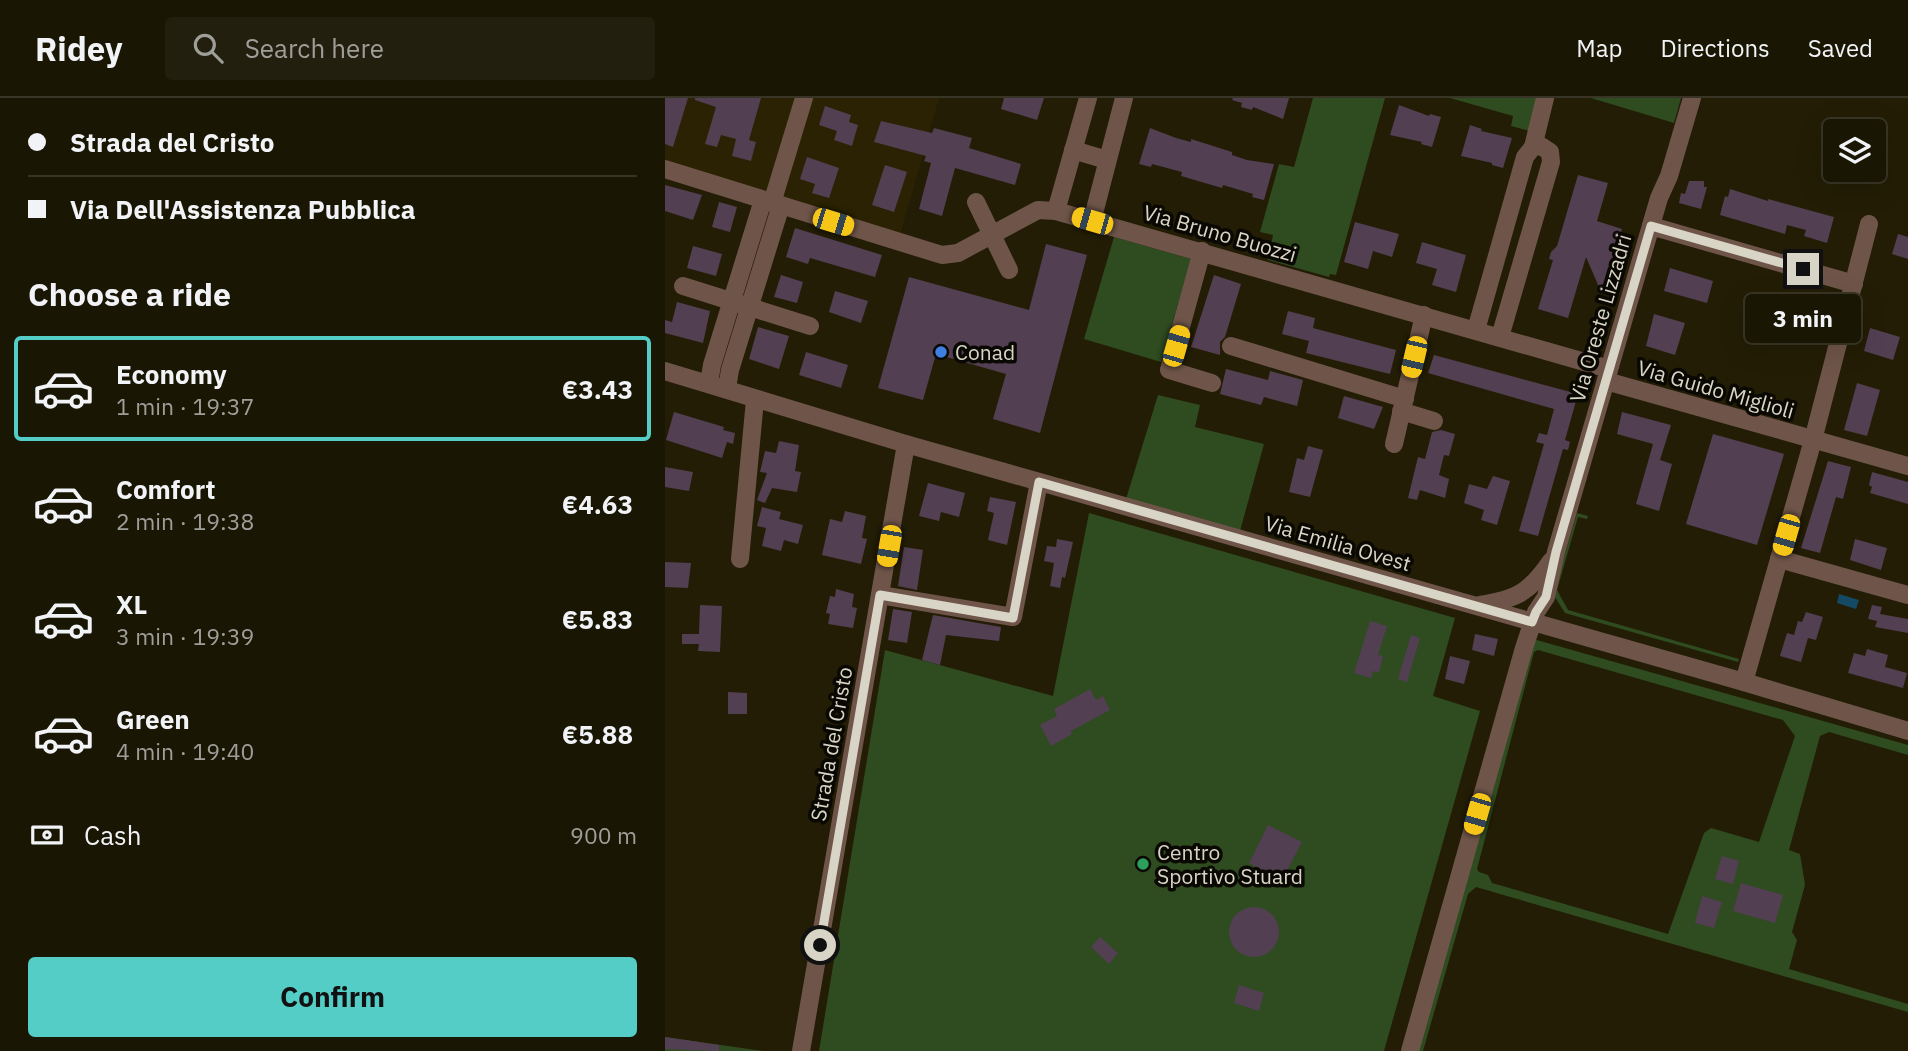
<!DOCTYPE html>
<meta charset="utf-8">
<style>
:root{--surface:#1a1604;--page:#231f0e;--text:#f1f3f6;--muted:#9f9f9a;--line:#383526;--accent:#54cdc6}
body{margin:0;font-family:"IBM Plex Sans",sans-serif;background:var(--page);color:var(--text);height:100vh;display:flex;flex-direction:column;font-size:26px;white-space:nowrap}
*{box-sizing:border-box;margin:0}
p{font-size:23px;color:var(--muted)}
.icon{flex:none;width:38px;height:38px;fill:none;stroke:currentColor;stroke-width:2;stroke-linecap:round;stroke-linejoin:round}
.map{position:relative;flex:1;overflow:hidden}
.side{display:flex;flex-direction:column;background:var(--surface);width:665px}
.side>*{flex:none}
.banner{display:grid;align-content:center;height:154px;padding:0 28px;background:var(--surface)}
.buttons{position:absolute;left:1158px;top:21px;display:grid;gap:14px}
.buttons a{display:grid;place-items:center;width:63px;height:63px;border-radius:7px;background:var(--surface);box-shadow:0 7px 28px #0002,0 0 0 2px var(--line);font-size:35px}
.end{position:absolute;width:32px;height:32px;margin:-16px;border:9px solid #d8d5c6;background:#111;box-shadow:0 0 0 4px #111}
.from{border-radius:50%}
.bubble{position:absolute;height:49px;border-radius:7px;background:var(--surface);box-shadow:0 7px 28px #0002,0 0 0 2px var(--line);font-size:23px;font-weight:800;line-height:49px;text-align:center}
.car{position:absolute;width:21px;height:42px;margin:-21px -10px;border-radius:9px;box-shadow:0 0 5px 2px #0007;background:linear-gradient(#f5c518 24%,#345 0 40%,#f5c518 0 76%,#345 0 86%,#f5c518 0)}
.banner b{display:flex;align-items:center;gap:24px;height:66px;font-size:26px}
.banner b+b{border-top:2px solid var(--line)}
.banner i{width:18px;height:18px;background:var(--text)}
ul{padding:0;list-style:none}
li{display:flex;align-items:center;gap:21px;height:105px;margin:0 14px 10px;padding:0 14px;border:4px solid transparent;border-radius:7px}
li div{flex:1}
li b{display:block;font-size:26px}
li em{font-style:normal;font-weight:800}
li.selected{border-color:var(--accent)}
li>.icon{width:63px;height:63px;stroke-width:1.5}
h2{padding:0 28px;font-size:32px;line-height:84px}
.pay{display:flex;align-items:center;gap:18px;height:77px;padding:0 28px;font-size:26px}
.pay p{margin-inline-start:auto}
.action{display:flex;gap:14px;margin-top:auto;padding:14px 28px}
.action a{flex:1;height:80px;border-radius:7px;background:var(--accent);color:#111;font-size:28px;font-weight:800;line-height:80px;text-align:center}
header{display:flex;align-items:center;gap:42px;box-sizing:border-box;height:98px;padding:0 35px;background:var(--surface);border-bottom:2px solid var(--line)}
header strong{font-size:33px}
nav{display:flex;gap:38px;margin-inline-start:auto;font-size:24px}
.search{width:490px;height:63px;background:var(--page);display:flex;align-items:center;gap:18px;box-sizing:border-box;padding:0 24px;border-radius:7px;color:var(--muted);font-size:26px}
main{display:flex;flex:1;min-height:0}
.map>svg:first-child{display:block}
.built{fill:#2a2202}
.green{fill:#2f4b20;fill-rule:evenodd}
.water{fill:#144a63}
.building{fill:#523f52}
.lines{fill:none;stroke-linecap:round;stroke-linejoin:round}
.minor{stroke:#6f5549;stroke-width:18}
.route{stroke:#d8d5c6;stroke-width:9}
.shop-dot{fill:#3f7fe0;stroke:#0a0802;stroke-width:2.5}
.leisure-dot{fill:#2e9e5b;stroke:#0a0802;stroke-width:2.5}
.labels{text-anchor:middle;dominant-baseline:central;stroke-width:7;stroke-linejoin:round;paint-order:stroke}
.street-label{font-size:21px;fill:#d8d5c6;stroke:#0a0802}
.poi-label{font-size:21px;fill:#d8d5c6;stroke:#0a0802;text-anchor:start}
</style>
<header>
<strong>Ridey</strong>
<div class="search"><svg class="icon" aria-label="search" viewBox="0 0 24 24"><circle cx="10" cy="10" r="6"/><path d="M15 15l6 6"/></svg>Search here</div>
<nav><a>Map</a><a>Directions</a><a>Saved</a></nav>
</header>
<main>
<section class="side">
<div class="banner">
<b><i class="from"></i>Strada del Cristo</b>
<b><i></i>Via Dell'Assistenza Pubblica</b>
</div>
<h2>Choose a ride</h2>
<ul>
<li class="selected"><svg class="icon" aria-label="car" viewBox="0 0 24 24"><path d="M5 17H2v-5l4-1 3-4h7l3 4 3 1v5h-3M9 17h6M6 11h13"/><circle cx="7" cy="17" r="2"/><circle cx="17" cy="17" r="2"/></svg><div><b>Economy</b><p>1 min · 19:37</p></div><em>€3.43</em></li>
<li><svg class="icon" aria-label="car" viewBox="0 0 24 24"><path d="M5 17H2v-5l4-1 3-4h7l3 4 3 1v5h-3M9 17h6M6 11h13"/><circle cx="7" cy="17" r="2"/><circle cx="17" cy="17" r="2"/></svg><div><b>Comfort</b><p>2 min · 19:38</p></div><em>€4.63</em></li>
<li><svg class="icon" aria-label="car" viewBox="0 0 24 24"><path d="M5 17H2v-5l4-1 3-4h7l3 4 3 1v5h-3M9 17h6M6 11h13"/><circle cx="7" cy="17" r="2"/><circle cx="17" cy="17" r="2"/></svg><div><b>XL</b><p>3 min · 19:39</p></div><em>€5.83</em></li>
<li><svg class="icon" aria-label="car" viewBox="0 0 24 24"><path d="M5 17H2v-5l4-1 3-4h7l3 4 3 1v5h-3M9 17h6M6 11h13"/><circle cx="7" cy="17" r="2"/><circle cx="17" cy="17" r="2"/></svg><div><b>Green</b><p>4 min · 19:40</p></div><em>€5.88</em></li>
</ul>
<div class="pay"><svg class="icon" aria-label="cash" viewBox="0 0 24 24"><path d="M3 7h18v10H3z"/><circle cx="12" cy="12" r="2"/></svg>Cash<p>900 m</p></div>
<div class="action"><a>Confirm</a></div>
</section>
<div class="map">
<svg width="1243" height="953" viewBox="0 0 1243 953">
<rect width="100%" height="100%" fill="#231d05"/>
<path class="built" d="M0 0H274L235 137 0 65Z"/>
<g class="green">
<path d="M648 0H720L671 177 665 176 664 179 603 162 608 137 595 134 614 66 629 69Z"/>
<path d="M785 0H876L868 34 846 28 848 18Z"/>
<path d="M926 0H1016L1009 25Z"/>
<path d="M449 139 526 161 496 264 419 241Z"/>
<path d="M493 297 535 307 530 329 599 346 575 433 461 401Z"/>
<path d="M424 415 790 520 768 598 815 613 719 953H154L220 552 388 598Z"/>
<path d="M912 415 923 418 922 421 913 419 892 492 903 512 1074 561 1073 564 900 515 888 496Z"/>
<path d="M868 541 1243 647V657L1164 634 1155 638 1124 752 1135 756 1140 787 1127 834 1132 842 1124 871 1243 906V914L811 789 803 796 758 953H750ZM873 552 1118 622 1130 638 1094 744 1046 730 1039 735 1003 836 827 785 823 777 814 774 812 771 869 554Z"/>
<path d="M0 939 98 953H0Z"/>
</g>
<path class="water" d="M1174 496 1194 502 1191 511 1172 505Z"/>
<g class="building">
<path d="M0 0H23L8 49 0 46Z"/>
<path d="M30 0H96L84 42 91 44 86 63 67 58 71 41 56 37 52 49 40 46 51 9 30 2Z"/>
<path d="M339 0H379L372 22 336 11Z"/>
<path d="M568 0H624L618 21 588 9 587 12 576 9 577 5 567 2Z"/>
<path d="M734 7 764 18 765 16 776 19 767 49 756 46 757 44 725 37Z"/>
<path d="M160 8 186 17 184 24 193 27 187 48 169 42 172 33 154 27Z"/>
<path d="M216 23 267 35 269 30 307 40 304 50 356 66 350 87 290 70 277 118 254 111 266 65 259 63 261 58 209 44Z"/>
<path d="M805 27 817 31 816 33 847 40 838 70 827 67V65L796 58Z"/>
<path d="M485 30 511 40 526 44V41L567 54V57L582 62 609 66 599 102 587 99 588 96 558 87 557 90 516 78 517 74 487 66 486 69 474 66Z"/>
<path d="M142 59 174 70 164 100 147 95 150 86 135 81Z"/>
<path d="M220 67 242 74 229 114 207 107Z"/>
<path d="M913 77 943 85 932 123 957 131 937 196 921 159 903 220 873 211 888 162 884 161 886 154 892 148Z"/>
<path d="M1024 83H1039V89H1042L1036 111 1014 105 1016 95 1020 96Z"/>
<path d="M0 87 37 97 28 122 0 113Z"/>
<path d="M1065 91 1103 103V101L1169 119 1162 145 1139 138 1141 132 1122 127 1120 136 1055 117 1060 98 1063 99Z"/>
<path d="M54 104 72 109 65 134 47 129Z"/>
<path d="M690 124 734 136 727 159 708 153 703 171 679 164Z"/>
<path d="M130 130 217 157 210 179 145 160 143 166 121 159Z"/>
<path d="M1233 136 1243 139V161L1227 156Z"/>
<path d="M757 144 801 157 791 194 767 187 772 171 751 165Z"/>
<path d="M381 146 422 157 375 335 328 321 341 276 271 256 258 302 213 290 244 179 364 212Z"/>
<path d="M28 148 57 156 51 178 22 170Z"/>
<path d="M1005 170 1048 183 1042 205 999 193Z"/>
<path d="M116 177 138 184 132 205 109 199Z"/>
<path d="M549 177 576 186 560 239 555 244V257L526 249Z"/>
<path d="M170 193 203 203 196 225 164 214Z"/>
<path d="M1118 200 1142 206 1134 235 1111 229Z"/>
<path d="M12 204 45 213 38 245 0 235V222L7 224Z"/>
<path d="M623 213 650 220 648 230 731 252 725 276 641 255 644 243 617 236Z"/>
<path d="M989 216 1020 225 1010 257 981 248Z"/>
<path d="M93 229 124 238 114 271 84 261Z"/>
<path d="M1205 230 1235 239 1228 262 1199 253Z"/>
<path d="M141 254 183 267 176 290 134 277Z"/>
<path d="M769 257 913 296 900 342 905 344 903 352 898 351 873 438 854 433 879 346 871 344 874 335 882 337 889 311 763 275Z"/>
<path d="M561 271 603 282 605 273 638 282 632 308 599 299 596 307 555 296Z"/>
<path d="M1192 285 1215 292 1202 338 1179 332Z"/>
<path d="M679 298 718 309 709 331 673 320Z"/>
<path d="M9 314 59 329 58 332 70 335 68 346 62 344 57 360 1 342Z"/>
<path d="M957 314 1006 327 995 362 1007 366 994 413 971 406 988 346 952 336Z"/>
<path d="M776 332 790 336 784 358 779 357 774 377 784 381 780 400 755 392 752 402 743 400 753 359 760 361 767 334Z"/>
<path d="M1048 336 1119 356 1092 447 1021 426Z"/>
<path d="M114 343 134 347 130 373 136 374 132 394 107 390 100 405 92 402 102 375 95 374 100 353 111 355Z"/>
<path d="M643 348 658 352 645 399 624 394 632 360 639 362Z"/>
<path d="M1163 363 1186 369 1178 401 1171 399 1155 455 1136 450Z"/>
<path d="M0 369 28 374 24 393 0 389Z"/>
<path d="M1207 374 1243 384V406L1205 395 1207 389 1204 387Z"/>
<path d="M828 378 845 383 832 427 816 422 819 412 799 405 804 386 822 391Z"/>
<path d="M263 385 300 395 294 419 276 414 274 423 254 418Z"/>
<path d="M325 399 351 404 342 447 323 442 329 415 322 413Z"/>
<path d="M97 409 116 414 114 421 138 427 133 446 119 442 116 453 97 448 101 430 92 428Z"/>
<path d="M180 413 201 418 197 440 202 441 196 466 157 457 165 421 177 424Z"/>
<path d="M392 441 408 444 400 480 397 479 395 490 385 488 389 465 379 463 382 448 391 449Z"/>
<path d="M1190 441 1222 450 1216 472 1185 462Z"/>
<path d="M239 449 258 452 252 492 233 488Z"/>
<path d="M0 464 26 465 23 490 0 489Z"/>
<path d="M171 491 189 496 187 509 192 510 188 530 163 526 165 516 161 515 165 498 170 499Z"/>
<path d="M35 507 57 508 55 554 33 553 34 546H17V536H34Z"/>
<path d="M1207 507 1217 509 1215 516 1243 521V535L1210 529 1212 523 1203 521Z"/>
<path d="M228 511 247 514 242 545 223 542Z"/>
<path d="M1141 514 1158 519 1151 542 1143 540 1136 564 1115 558 1122 535 1129 537 1133 523 1137 524Z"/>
<path d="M268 517 336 529 334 543 281 537 275 567 257 562Z"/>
<path d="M705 523 722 528 713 557 718 558 714 575 708 573 706 580 689 575Z"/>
<path d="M810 536 833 541 829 558 807 552Z"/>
<path d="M746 537 755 540 742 584 733 581Z"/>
<path d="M1202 551 1223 557 1220 569 1242 575 1238 590 1183 575 1189 555 1200 558Z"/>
<path d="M785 558 805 563 799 586 780 581Z"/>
<path d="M425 591 431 602 438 598 445 612 406 633 407 636 386 648 375 627 392 618 389 611Z"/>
<path d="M63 594 82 595V616H63Z"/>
<path d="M603 727 637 744 617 782 584 765Z"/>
<path d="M1057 758 1074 763 1068 786 1050 781Z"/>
<path d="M1076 785 1118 797 1110 825 1068 813Z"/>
<path d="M1037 798 1057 804 1049 830 1030 825Z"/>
<circle cx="589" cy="834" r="25"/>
<path d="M435 839 453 855 444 866 426 849Z"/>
<path d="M574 887 599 895 594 913 569 905Z"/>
<path d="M0 939 54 947V953L0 951Z"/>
</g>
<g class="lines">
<g class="minor">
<path d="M868 49 880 0"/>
<path d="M408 52 442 62"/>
<path d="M0 71 277 157 293 155 373 112 391 113 944 271"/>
<path d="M311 104 344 172"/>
<path d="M107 105 139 0"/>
<path d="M391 113 423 0"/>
<path d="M427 123 459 0"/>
<path d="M986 128 1189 186"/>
<path d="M537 153 504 272 547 285"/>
<path d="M18 188 145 228"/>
<path d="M811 232 860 59 868 49 876 48 885 54 886 64 835 239"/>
<path d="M566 248 740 301"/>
<path d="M0 273 241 346 1079 584 1243 633"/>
<path d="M941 283 1243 368"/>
<path d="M44 285 47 267 98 102"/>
<path d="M62 290 65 272 116 107"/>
<path d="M736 313 769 323"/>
<path d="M729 346 759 217"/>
<path d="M75 461 90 302"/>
<path d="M1114 461 1243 497"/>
<path d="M215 497 348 519 374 384"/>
<path d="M815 507C852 501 865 494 886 463"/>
<path d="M1079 584 1148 342 1204 126"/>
<path d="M136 953 241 346"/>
<path d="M745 953 859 550 871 514 881 499 891 454 994 100 1004 78 1027 0"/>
</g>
</g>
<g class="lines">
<path class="route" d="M155 847 215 497 348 520 374 384 867 524 871 514 881 499 891 454 986 128 1138 171"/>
</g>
<circle class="shop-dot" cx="276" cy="254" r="7"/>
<circle class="leisure-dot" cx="478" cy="766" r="7"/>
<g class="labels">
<g class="street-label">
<text transform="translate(555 135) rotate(16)">Via Bruno Buozzi</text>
<text transform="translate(935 220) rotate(-74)">Via Oreste Lizzadri</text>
<text transform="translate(1051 291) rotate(16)">Via Guido Miglioli</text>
<text transform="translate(673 445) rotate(16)">Via Emilia Ovest</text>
<text transform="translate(166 646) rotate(-80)">Strada del Cristo</text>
</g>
<g class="poi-label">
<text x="290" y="254">Conad</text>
<text x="492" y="754">Centro<tspan x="492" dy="24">Sportivo Stuard</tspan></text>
</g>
</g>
</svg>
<div class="buttons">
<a><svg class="icon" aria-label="layers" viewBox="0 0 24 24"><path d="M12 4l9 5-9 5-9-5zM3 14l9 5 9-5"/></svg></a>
</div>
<i class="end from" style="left:155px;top:847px"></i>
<i class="end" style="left:1138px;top:171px"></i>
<div class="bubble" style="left:1080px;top:196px;width:116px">3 min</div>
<i class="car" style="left:427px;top:123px;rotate:286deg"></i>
<i class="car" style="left:168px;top:124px;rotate:107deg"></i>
<i class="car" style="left:511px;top:248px;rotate:16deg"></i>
<i class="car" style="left:749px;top:259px;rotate:193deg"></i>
<i class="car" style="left:1121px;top:437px;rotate:196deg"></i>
<i class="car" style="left:224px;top:448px;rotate:190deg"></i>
<i class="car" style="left:812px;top:716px;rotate:196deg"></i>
</div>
</main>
